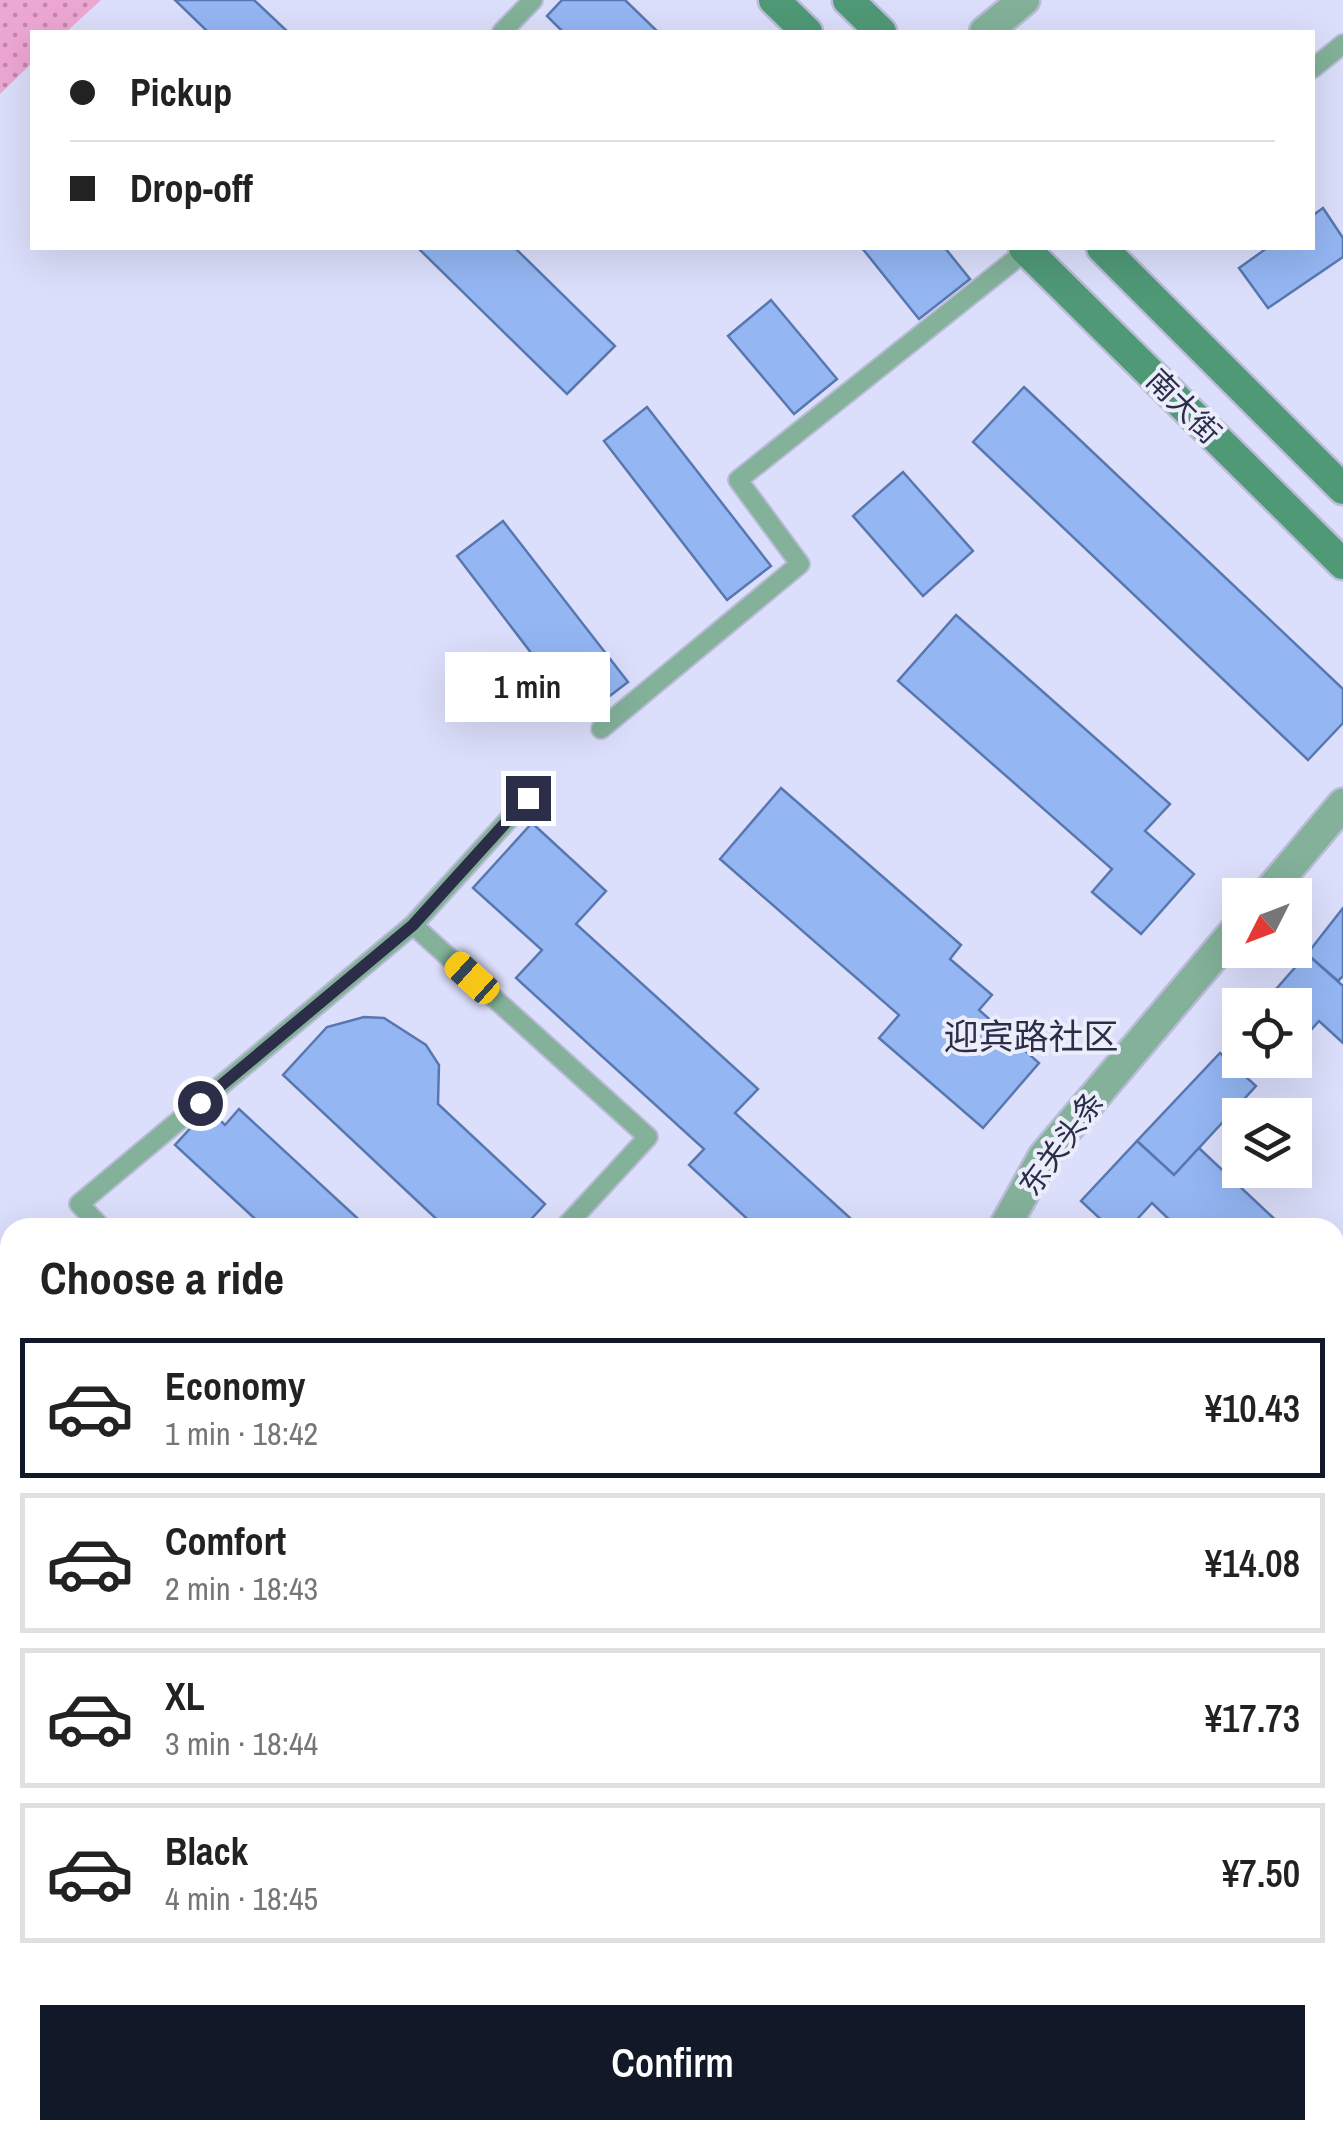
<!DOCTYPE html>
<meta charset="utf-8">
<style>
:root{--surface:#fff;--page:#f2f2f2;--text:#222;--muted:#767676;--line:#e0e0e0;--accent:#111827}
body{margin:0;font-family:"Archivo Narrow","Noto Sans SC",sans-serif;background:var(--page);color:var(--text);height:100vh;display:flex;flex-direction:column;font-size:38px;white-space:nowrap}
*{box-sizing:border-box;margin:0}
p{font-size:32px;color:var(--muted)}
.icon{flex:none;width:55px;height:55px;fill:none;stroke:currentColor;stroke-width:2;stroke-linecap:round;stroke-linejoin:round}
.map{position:relative;flex:1;overflow:hidden}
.sheet{position:absolute;left:0px;top:1218px;width:1345px;height:922px;display:flex;flex-direction:column;background:var(--surface);border-radius:30px 30px 0 0;box-shadow:0 10px 40px #0002}
.sheet>*{flex:none}
.banner{position:absolute;left:30px;top:30px;width:1285px;height:220px;border-radius:0px;box-shadow:0 10px 40px #0002;display:grid;align-content:center;height:220px;padding:0 40px;background:var(--surface)}
.needle{width:65px;rotate:228deg}
.controls{position:absolute;left:1222px;top:878px;display:grid;gap:20px}
.controls a{display:grid;place-items:center;width:90px;height:90px;border-radius:0px;background:var(--surface);box-shadow:0 10px 40px #0002;font-size:50px}
.end{position:absolute;width:45px;height:45px;margin:-22px;border:12px solid #2c2d48;background:#fff;box-shadow:0 0 0 5px #fff}
.from{border-radius:50%}
.bubble{position:absolute;height:70px;border-radius:0px;background:var(--surface);box-shadow:0 10px 40px #0002;font-size:32px;font-weight:600;line-height:70px;text-align:center}
.car{position:absolute;width:30px;height:60px;margin:-30px -15px;border-radius:12px;box-shadow:0 0 8px 2px #0007;background:linear-gradient(#f5c518 24%,#345 0 40%,#f5c518 0 76%,#345 0 86%,#f5c518 0)}
.banner b{display:flex;align-items:center;gap:35px;height:95px;font-size:38px}
.banner b+b{border-top:2px solid var(--line)}
.banner i{width:25px;height:25px;background:var(--text)}
ul{padding:0;list-style:none}
li{display:flex;align-items:center;gap:30px;height:140px;margin:0 20px 15px;padding:0 20px;border:5px solid var(--line);border-radius:0px}
li div{flex:1}
li b{display:block;font-size:38px}
li em{font-style:normal;font-weight:600}
li.active{border-color:var(--accent)}
li>.icon{width:90px;height:90px;stroke-width:1.5}
h2{padding:0 40px;font-size:45px;line-height:120px}
.action{display:flex;gap:20px;margin-top:auto;padding:20px 40px}
.action a{flex:1;height:115px;border-radius:0px;background:var(--accent);color:#fff;font-size:40px;font-weight:600;line-height:115px;text-align:center}
.map>svg:first-child{display:block}
.grass{fill:url(#grass-dots)}
.building{fill:#94b6f3;stroke:#5877b0;stroke-width:2.5}
.lines{fill:none;stroke-linecap:round;stroke-linejoin:round}
.lane-casing{stroke:#b9bbd7;stroke-width:22}
.street-casing{stroke:#b9bbd7;stroke-width:35}
.secondary-casing{stroke:#b9bbd7;stroke-width:35}
.path{stroke:#8587a2;stroke-width:6;stroke-dasharray:8 8;stroke-linecap:butt}
.lane{stroke:#83b199;stroke-width:18}
.street{stroke:#83b199;stroke-width:30}
.secondary{stroke:#4f9977;stroke-width:30}
.route{stroke:#2c2d48;stroke-width:12}
.labels{text-anchor:middle;dominant-baseline:central;stroke-width:8;stroke-linejoin:round;paint-order:stroke}
.street-label{font-size:30px;fill:#2c2d48;stroke:#ecedfb}
.quarter-label{font-size:35px;fill:#2c2d48;stroke:#ecedfb}
</style>
<div class="map">
<svg width="1343" height="2139" viewBox="0 0 1343 2139">
<defs>
<pattern id="grass-dots" width="8" height="8" patternUnits="userSpaceOnUse" patternTransform="scale(2.5)"><rect width="8" height="8" fill="#eda7d3"/><path d="M2 2h.1M6 6h.1" fill="none" stroke="#c088ad" stroke-width="1.8" stroke-linecap="round"/></pattern>
</defs>
<rect width="100%" height="100%" fill="#dcdffb"/>
<path class="grass" d="M0 0H101L66 32H32V63L0 94Z"/>
<g class="building">
<path d="M175 0H254L288 32H208Z"/>
<path d="M562 0H625L658 32H563L547 16Z"/>
<path d="M1323 208 1343 238V257L1268 308 1239 268 1267 248H1312V216Z"/>
<path d="M418 248H515L615 346 567 394Z"/>
<path d="M862 248H945L970 279 919 319Z"/>
<path d="M771 300 837 379 794 414 728 336Z"/>
<path d="M1024 387 1343 689V723L1308 760 973 442Z"/>
<path d="M647 407 771 566 727 600 604 441Z"/>
<path d="M903 472 973 551 923 596 853 516Z"/>
<path d="M503 521 628 682 581 718 457 556Z"/>
<path d="M956 615 1170 804 1145 831 1194 874 1141 934 1092 892 1112 869 898 681Z"/>
<path d="M781 788 961 945 950 959 992 995 979 1010 1039 1063 983 1128 879 1038 899 1015 720 859Z"/>
<path d="M532 823 606 891 576 924 758 1089 735 1113 861 1228H757L689 1165 704 1149 516 978 542 950 473 888Z"/>
<path d="M1343 908V976L1338 981 1307 954Z"/>
<path d="M1307 954 1343 986V1043L1319 1021 1295 1048V1005H1262Z"/>
<path d="M364 1017 384 1018 426 1045 439 1065 438 1104 545 1204 523 1228H446L283 1075 327 1027Z"/>
<path d="M1220 1053 1256 1086 1174 1175 1137 1141Z"/>
<path d="M208 1109 225 1125 239 1109 368 1228H265L175 1145Z"/>
<path d="M1137 1141 1174 1175 1199 1148 1284 1228H1178L1152 1203 1129 1228H1110L1081 1201Z"/>
<path d="M10 1277V1313L0 1304V1288Z"/>
<path d="M1339 1306 1343 1309V1395L1335 1387V1310Z"/>
<path d="M1335 1567 1343 1575V1665L1335 1658Z"/>
<path d="M1335 1816 1343 1824V1911L1335 1904Z"/>
</g>
<g class="lines">
<defs>
<g id="lane">
<path d="M502 32 533 0"/>
<path d="M1312 69 1343 44"/>
<path d="M601 729 800 564 738 480 1027 250"/>
<path d="M413 925 648 1137 564 1228"/>
<path d="M102 1228 79 1204 413 925 528 798"/>
<path d="M1335 1289 1343 1295"/>
<path d="M1335 1407 1343 1414"/>
<path d="M1335 1552 1343 1559"/>
<path d="M1335 1749 1343 1756"/>
<path d="M1335 1802 1343 1810"/>
<path d="M1335 1966 1343 1973"/>
</g>
<g id="street">
<path d="M985 32 1024 0"/>
<path d="M1266 895 1343 804"/>
<path d="M1004 1228 1044 1156 1240 925"/>
</g>
<g id="secondary">
<path d="M774 0 807 32"/>
<path d="M848 0 881 32"/>
<path d="M1024 248 1343 564"/>
<path d="M1102 248 1343 489"/>
<path d="M0 1502 10 1511"/>
<path d="M0 1535 10 1545"/>
<path d="M624 2130 634 2139"/>
<path d="M672 2130 682 2139"/>
<path d="M247 2139 257 2130"/>
</g>
</defs>
<use href="#lane" class="lane-casing"/>
<use href="#street" class="street-casing"/>
<use href="#secondary" class="secondary-casing"/>
<g class="path">
<path d="M0 1453 10 1462"/>
<path d="M572 2130 581 2139"/>
<path d="M726 2130 736 2139"/>
</g>
<use href="#lane" class="lane"/>
<use href="#street" class="street"/>
<use href="#secondary" class="secondary"/>
</g>
<g class="lines">
<path class="route" d="M200 1103 413 925 528 798"/>
</g>
<g class="labels">
<g class="street-label">
<text transform="translate(1184 406) rotate(45)">南大街</text>
<text transform="translate(1061 1143) rotate(-54)">东关头条</text>
</g>
<g class="quarter-label">
<text x="1031" y="1036">迎宾路社区</text>
</g>
</g>
</svg>
<div class="controls">
<a><svg class="needle" viewBox="-14 -14 28 28"><path d="M0-13l5 13h-10z" fill="#e53935"/><path d="M0 13l5-13h-10z" fill="#767676"/></svg></a>
<a><svg class="icon" aria-label="locate" viewBox="0 0 24 24"><circle cx="12" cy="12" r="6"/><path d="M12 2v4M12 18v4M2 12h4M18 12h4"/></svg></a>
<a><svg class="icon" aria-label="layers" viewBox="0 0 24 24"><path d="M12 4l9 5-9 5-9-5zM3 14l9 5 9-5"/></svg></a>
</div>
<i class="end from" style="left:200px;top:1103px"></i>
<i class="end" style="left:528px;top:798px"></i>
<div class="bubble" style="left:445px;top:652px;width:165px">1 min</div>
<i class="car" style="left:472px;top:978px;rotate:312deg"></i>
<div class="banner">
<b><i class="from"></i>Pickup</b>
<b><i></i>Drop-off</b>
</div>
<section class="sheet">
<h2>Choose a ride</h2>
<ul>
<li class="active"><svg class="icon" aria-label="car" viewBox="0 0 24 24"><path d="M5 17H2v-5l4-1 3-4h7l3 4 3 1v5h-3M9 17h6M6 11h13"/><circle cx="7" cy="17" r="2"/><circle cx="17" cy="17" r="2"/></svg><div><b>Economy</b><p>1 min · 18:42</p></div><em>¥10.43</em></li>
<li><svg class="icon" aria-label="car" viewBox="0 0 24 24"><path d="M5 17H2v-5l4-1 3-4h7l3 4 3 1v5h-3M9 17h6M6 11h13"/><circle cx="7" cy="17" r="2"/><circle cx="17" cy="17" r="2"/></svg><div><b>Comfort</b><p>2 min · 18:43</p></div><em>¥14.08</em></li>
<li><svg class="icon" aria-label="car" viewBox="0 0 24 24"><path d="M5 17H2v-5l4-1 3-4h7l3 4 3 1v5h-3M9 17h6M6 11h13"/><circle cx="7" cy="17" r="2"/><circle cx="17" cy="17" r="2"/></svg><div><b>XL</b><p>3 min · 18:44</p></div><em>¥17.73</em></li>
<li><svg class="icon" aria-label="car" viewBox="0 0 24 24"><path d="M5 17H2v-5l4-1 3-4h7l3 4 3 1v5h-3M9 17h6M6 11h13"/><circle cx="7" cy="17" r="2"/><circle cx="17" cy="17" r="2"/></svg><div><b>Black</b><p>4 min · 18:45</p></div><em>¥7.50</em></li>
</ul>
<div class="action"><a>Confirm</a></div>
</section>
</div>
